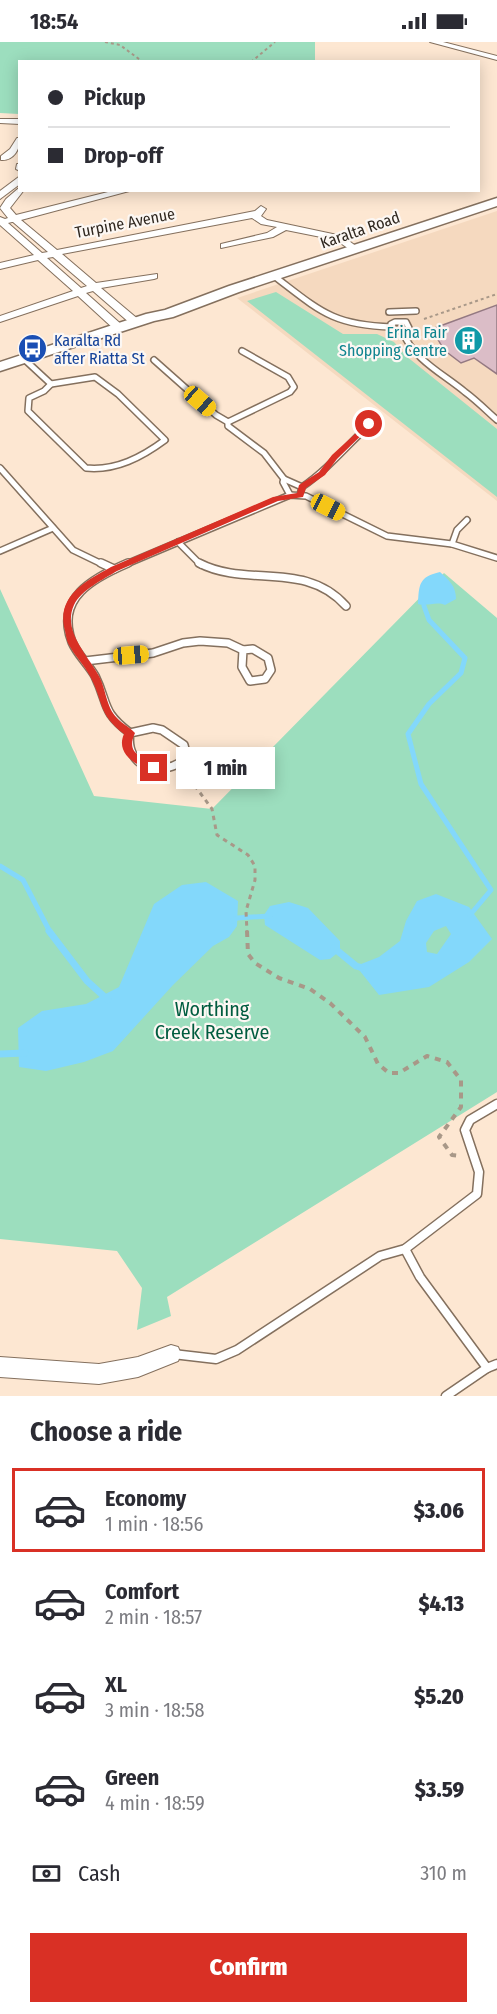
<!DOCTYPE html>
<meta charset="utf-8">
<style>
:root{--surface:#fff;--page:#f7f7f7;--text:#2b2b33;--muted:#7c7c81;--line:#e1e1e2;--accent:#d93025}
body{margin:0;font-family:"Fira Sans Condensed",sans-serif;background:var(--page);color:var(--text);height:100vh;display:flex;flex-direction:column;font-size:22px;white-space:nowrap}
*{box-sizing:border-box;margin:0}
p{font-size:20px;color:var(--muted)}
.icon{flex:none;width:33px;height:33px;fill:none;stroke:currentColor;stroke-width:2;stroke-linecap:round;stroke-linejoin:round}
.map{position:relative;height:1354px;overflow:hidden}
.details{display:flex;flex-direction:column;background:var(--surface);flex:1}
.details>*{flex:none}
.hud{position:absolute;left:18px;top:18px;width:462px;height:132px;border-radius:0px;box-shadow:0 3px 15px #0003;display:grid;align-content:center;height:132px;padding:0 30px;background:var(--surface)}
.end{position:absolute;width:27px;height:27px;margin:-14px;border:8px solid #d93025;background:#fff;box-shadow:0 0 0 3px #fff}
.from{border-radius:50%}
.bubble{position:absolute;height:42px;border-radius:0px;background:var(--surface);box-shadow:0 3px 15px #0003;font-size:20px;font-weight:800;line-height:42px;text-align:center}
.car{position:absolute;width:18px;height:36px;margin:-18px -9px;border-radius:8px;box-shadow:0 0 4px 2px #0007;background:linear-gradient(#f5c518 24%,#345 0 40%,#f5c518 0 76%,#345 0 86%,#f5c518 0)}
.hud b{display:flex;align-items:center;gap:21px;height:57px;font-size:22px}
.hud b+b{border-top:2px solid var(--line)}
.hud i{width:15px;height:15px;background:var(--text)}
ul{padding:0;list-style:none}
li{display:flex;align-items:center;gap:18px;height:84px;margin:0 12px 9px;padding:0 18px;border:3px solid transparent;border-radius:0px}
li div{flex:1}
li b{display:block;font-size:22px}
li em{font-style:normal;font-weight:800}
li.on{border-color:var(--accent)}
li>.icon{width:54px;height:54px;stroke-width:1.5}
h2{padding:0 30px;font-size:27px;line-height:72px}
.pay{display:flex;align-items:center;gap:15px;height:66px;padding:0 30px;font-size:22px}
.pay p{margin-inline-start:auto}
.cta{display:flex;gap:12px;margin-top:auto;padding:12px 30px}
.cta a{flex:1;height:69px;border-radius:0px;background:var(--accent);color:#fff;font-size:24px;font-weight:800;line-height:69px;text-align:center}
.status{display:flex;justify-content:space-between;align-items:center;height:42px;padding:0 30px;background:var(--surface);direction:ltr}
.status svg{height:16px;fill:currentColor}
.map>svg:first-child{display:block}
.built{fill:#f5d9bf}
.green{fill:#9cdebe}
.water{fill:#83d8fb;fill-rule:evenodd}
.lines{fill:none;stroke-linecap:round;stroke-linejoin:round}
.stream-far1{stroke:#83d8fb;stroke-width:5}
.stream{stroke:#83d8fb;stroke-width:7}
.building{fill:#dbbdc7;stroke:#947982;stroke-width:1.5}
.service-far2-casing{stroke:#84705e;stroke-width:8}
.service-far1-casing{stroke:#84705e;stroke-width:10}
.service-casing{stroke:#84705e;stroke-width:11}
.minor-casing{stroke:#84705e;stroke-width:2}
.tertiary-casing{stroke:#84705e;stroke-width:3}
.path-far2{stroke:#a89888;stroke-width:2;stroke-dasharray:3 3;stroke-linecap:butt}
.path-far1{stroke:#a89888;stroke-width:3;stroke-dasharray:4.5 4.5;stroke-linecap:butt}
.path{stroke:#a89888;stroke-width:4;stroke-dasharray:6 6;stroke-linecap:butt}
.service-far2{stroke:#fff;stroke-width:5}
.service-far1{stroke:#fff;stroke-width:7}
.service{stroke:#fff;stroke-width:8}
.minor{fill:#fff;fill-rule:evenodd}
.tertiary{fill:#fff;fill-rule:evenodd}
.route{fill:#d93025}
.labels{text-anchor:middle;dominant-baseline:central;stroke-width:4.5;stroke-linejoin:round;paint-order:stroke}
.far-street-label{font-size:16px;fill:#2f271f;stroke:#fcf7f3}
.far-culture-label{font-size:16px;fill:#0d838f;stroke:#fcf7f3;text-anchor:end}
.far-transit-label{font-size:16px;fill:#164399;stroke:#fcf7f3;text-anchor:start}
.park-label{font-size:20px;fill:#005c3f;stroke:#fcf7f3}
</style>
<div class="status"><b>18:54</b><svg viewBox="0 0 49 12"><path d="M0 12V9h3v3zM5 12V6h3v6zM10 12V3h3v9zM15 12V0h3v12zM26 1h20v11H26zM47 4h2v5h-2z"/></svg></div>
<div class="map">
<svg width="497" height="1354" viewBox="0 0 497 1354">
<rect width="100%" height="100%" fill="#fde7d2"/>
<path class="built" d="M497 169V459L237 256Z"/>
<g class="green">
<path d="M0 0H315V19L20 20 19 72 0 71Z"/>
<path d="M276 250 343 292H377L394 300 406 314 497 387V455L247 259Z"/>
<path d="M444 531 497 576V1050L167 1255 171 1274 137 1288 142 1246 117 1209 0 1197V547L94 754 212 767Z"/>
</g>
<g class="water">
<path d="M440 530C449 538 456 544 456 557L445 563C436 559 427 565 418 562 419 542 419 535 440 530Z"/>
<path d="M206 840 238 859 237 884 229 895 213 904 173 943 113 1009 84 1020 46 1029 19 1025 18 986 42 969 86 962 119 945 154 862 182 843Z"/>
<path d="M436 852 469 865 492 897 469 920 429 945 379 953 356 924 379 915 400 899 406 879 417 859ZM446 884 451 892 437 912 427 910 426 901 434 889Z"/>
<path d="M289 860 308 866 340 899V909L330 917 320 918 265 883 264 873 270 864Z"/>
</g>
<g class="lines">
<g class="stream-far1">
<path d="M424 564 429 578 465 616 461 631 429 662 408 692 421 742 491 848 470 873"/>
<path d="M0 824 23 838 50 890"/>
<path d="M232 879 237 876 270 874"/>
</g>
<g class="stream">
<path d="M49 889 87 939 108 958"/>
<path d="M334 906 356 924 363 926"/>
<path d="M0 1012 25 1011"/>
</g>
</g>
<path class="building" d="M497 263V332L474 316 461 321 444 308 432 287Z"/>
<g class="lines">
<defs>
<g id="service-far2">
<path d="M274 234C320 269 332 283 392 285"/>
<path d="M389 270 416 269"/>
<path d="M395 280H406L409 286 402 289 394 288 391 282Z"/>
<path d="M402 289C414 318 442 331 465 350 476 358 487 369 497 378"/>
<path d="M242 309 288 335 294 345 290 350 228 380V384L264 411 284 437 283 440 290 453"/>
<path d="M24 317 51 342"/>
<path d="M154 318 216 373 228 380"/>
<path d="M95 335 118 352 165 398C142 415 116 429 86 426L28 369 29 356 44 349 51 342Z"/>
<path d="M0 426 73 508 104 523"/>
<path d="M284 437 302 445"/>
<path d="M300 453 302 445C327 428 347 404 369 383"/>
<path d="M178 500 201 523"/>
<path d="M452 502 457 488 467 478"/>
<path d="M0 509 53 486"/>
<path d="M124 523 290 453 306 454 387 494 452 502 497 516"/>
</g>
<g id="service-far1">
<path d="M101 521 114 527"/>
<path d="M128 521C93 536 55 556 72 600 77 612 88 622 95 634 109 663 101 669 130 691"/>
<path d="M199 521C247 546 305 518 346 564"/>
<path d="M253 607 268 616 271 628 265 637 250 639 242 625 243 608Z"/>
<path d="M85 619 153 611 183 601 200 599 228 601 243 608"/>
<path d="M153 686 162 688 184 703 187 715C164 737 124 727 130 691Z"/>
</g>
<g id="service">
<path d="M405 1207 420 1235 487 1326"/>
<path d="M173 1312 216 1317 237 1308 380 1214 405 1207 477 1152 479 1130 465 1088 470 1078 497 1062"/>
<path d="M446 1354 487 1326 497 1322"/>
</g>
<g id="minor">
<path d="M430 0H443L497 14V18Z"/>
<path d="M0 77H20V82L0 81Z"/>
<path d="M17 96H20C20 107 14 119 1 118V114L10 107Z"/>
<path d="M17 122H20V129L16 127Z"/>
<path d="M20 134V142L0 157V149Z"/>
<path d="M20 145V148H24L10 166 16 173 116 148H133L21 178 57 208 255 169 261 164 266 167 261 174 267 178 342 194 360 207 352 209 336 198 286 188 273 195 221 206V202L267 191 277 185 261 182 252 176 62 212 96 241 157 232V236L154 237 101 246 139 278V282H131L93 249 86 251 122 283V287H114L78 254 0 280V274L73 249 38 218 0 227V221L34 213 0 183V175L5 177 8 176 0 166 6 157ZM12 180H13L48 210 42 211 8 181ZM53 215 87 244 81 246 47 216Z"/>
<path d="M171 1303 178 1305 181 1312 178 1319 138 1335 99 1342 0 1335V1315L99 1322 138 1315Z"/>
</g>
<path id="tertiary" d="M497 156V164L239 250 173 275 154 279 0 329V320L146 272 165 268 229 244Z"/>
</defs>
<use href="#service-far2" class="service-far2-casing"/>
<use href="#service-far1" class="service-far1-casing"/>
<use href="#service" class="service-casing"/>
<use href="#minor" class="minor-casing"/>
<use href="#tertiary" class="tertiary-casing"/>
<g class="path-far2">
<path d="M105 0 120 3 143 20"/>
<path d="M251 20 275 0"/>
<path d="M424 277 497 252"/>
</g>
<path class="path-far1" d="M184 729 212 767 217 793 248 813 255 824V838L246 869 247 890"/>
<path class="path" d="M247 889 248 912 255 921 279 936 310 947 330 961 365 995 378 1022 389 1031H399L427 1014 447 1020 461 1038V1065L439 1095 452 1113 460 1114"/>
<use href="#service-far2" class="service-far2"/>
<use href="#service-far1" class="service-far1"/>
<use href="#service" class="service"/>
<use href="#minor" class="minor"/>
<use href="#tertiary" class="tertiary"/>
</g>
<path class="route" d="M367 381 373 382 337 417 325 433 306 446 303 455 278 459 117 529C104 537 81 548 74 563 62 589 88 613 99 634 106 647 106 665 117 676 122 682 130 685 135 691 124 715 147 714 159 726L154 730C137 724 115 712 124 692 97 671 104 660 90 634 84 623 75 614 69 603 66 598 66 591 64 585 58 553 86 539 111 525L273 455 297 451 299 443 319 430 332 413Z"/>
<defs>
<symbol id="building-disc" viewBox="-11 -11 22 22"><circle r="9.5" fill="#0f9aa8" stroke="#fcf7f3"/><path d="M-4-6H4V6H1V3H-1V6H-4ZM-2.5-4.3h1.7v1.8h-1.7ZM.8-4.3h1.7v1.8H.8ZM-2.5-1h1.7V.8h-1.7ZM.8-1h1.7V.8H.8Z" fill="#fff"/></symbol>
<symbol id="bus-disc" viewBox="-11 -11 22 22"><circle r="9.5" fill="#1a4fb4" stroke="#fcf7f3"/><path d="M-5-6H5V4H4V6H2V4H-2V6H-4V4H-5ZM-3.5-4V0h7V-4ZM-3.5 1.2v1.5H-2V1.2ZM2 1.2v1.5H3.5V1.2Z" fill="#fff"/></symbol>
</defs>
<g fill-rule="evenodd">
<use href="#building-disc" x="452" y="282" width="33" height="33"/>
<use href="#bus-disc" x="16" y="290" width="33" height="33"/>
</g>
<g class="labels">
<g class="far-street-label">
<text transform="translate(125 181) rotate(-11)">Turpine Avenue</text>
<text transform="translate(360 188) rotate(-19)">Karalta Road</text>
</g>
<g class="far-culture-label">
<text x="447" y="290">Erina Fair<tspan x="447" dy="18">Shopping Centre</tspan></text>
</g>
<g class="far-transit-label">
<text x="54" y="298">Karalta Rd<tspan x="54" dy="18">after Riatta St</tspan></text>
</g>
<g class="park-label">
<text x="212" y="967">Worthing<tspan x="212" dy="23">Creek Reserve</tspan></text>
</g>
</g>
</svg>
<i class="end from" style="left:369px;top:382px"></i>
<i class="end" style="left:154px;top:726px"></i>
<div class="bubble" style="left:176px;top:705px;width:99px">1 min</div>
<i class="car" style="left:200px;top:359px;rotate:131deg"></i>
<i class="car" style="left:328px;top:465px;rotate:117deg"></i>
<i class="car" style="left:131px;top:613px;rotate:85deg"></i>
<div class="hud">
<b><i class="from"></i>Pickup</b>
<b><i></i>Drop-off</b>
</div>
</div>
<section class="details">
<h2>Choose a ride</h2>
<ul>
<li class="on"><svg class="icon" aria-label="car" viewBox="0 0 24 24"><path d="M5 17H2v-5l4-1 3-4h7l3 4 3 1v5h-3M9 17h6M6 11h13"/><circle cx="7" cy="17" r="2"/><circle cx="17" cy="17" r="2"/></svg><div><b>Economy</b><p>1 min · 18:56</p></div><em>$3.06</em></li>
<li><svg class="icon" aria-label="car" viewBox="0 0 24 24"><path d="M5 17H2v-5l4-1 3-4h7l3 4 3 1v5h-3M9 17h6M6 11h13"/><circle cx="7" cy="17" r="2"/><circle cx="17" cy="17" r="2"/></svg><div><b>Comfort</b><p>2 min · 18:57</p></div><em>$4.13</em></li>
<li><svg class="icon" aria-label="car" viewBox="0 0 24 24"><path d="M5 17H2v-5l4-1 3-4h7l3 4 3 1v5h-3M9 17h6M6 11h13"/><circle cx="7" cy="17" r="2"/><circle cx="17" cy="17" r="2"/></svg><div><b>XL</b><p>3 min · 18:58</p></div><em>$5.20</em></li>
<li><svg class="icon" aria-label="car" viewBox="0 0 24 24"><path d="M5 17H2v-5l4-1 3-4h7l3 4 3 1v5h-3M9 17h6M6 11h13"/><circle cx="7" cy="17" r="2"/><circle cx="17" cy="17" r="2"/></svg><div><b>Green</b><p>4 min · 18:59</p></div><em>$3.59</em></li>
</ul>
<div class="pay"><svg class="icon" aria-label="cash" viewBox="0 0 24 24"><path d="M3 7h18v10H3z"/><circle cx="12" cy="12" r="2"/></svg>Cash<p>310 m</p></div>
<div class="cta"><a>Confirm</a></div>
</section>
